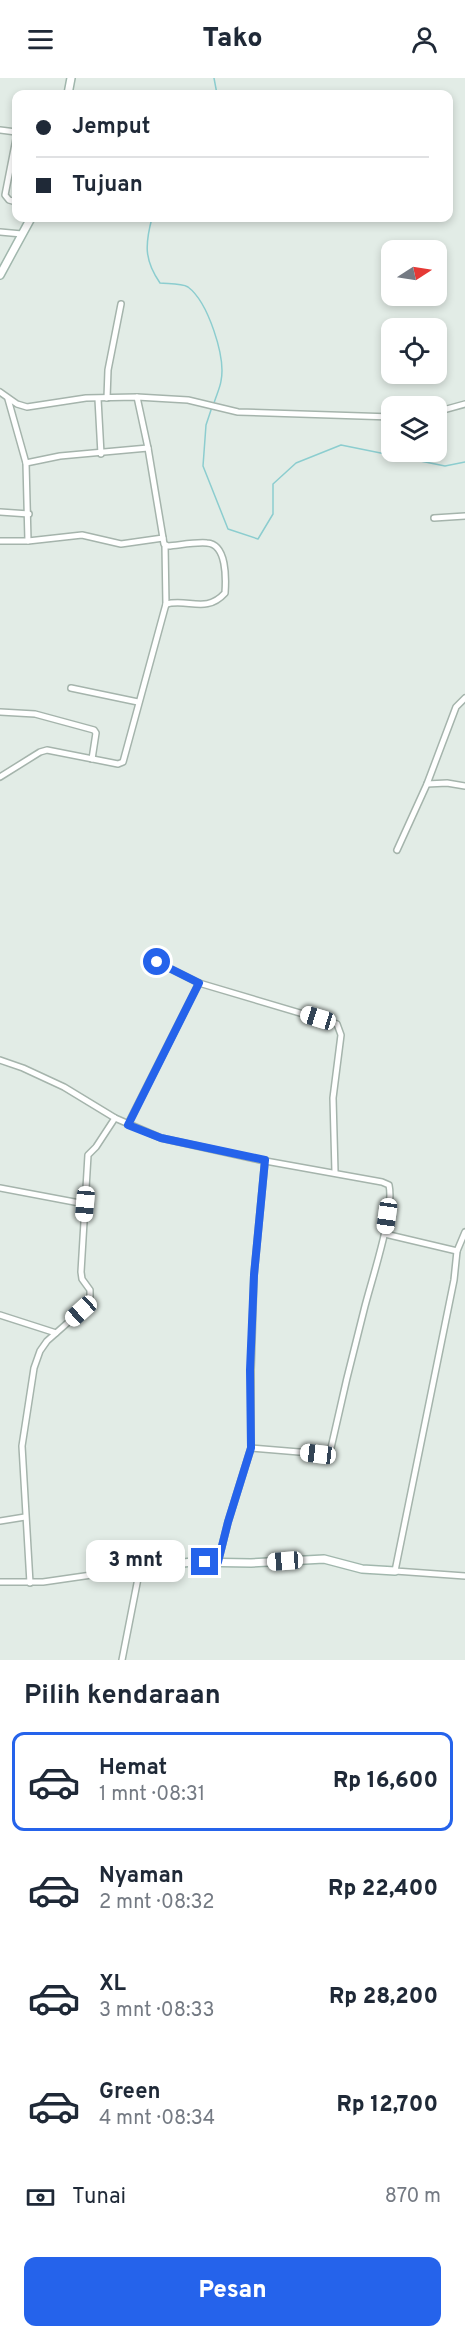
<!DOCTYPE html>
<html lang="id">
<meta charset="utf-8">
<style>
:root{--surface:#fff;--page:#f2f2f3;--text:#1f2937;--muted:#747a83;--line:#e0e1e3;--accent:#2563eb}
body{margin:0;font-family:Overpass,sans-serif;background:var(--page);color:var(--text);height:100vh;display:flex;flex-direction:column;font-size:22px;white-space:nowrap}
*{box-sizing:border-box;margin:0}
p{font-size:20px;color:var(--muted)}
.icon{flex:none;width:33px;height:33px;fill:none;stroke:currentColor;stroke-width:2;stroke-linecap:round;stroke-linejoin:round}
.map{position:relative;height:1582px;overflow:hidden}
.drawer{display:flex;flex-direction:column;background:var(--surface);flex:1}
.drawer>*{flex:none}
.hud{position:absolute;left:12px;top:12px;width:441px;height:132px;border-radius:12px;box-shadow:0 3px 9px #0003;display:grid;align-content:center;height:132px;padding:0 24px;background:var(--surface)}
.needle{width:39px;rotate:78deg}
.fabs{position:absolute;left:381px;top:162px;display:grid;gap:12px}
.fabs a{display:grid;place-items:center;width:66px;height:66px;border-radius:12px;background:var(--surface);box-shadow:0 3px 9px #0003;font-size:30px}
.end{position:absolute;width:27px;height:27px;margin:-14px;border:8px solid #2563eb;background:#fff;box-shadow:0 0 0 3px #fff}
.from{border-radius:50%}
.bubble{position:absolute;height:42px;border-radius:12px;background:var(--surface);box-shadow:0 3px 9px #0003;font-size:20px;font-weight:800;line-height:42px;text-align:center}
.car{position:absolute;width:18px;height:36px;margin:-18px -9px;border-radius:8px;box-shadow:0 0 4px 2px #0007;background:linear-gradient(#fff 24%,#345 0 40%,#fff 0 76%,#345 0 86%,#fff 0)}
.hud b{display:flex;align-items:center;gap:21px;height:57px;font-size:22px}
.hud b+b{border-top:2px solid var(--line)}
.hud i{width:15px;height:15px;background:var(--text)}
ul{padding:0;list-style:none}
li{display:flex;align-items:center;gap:18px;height:99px;margin:0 12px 9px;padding:0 12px;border:3px solid transparent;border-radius:12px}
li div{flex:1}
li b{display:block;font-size:22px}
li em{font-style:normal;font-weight:800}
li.on{border-color:var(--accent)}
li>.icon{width:54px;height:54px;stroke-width:1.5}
h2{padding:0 24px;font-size:27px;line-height:72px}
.pay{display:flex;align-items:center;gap:15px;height:66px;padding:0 24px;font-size:22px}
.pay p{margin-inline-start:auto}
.cta{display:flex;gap:12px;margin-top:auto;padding:12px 24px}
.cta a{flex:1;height:69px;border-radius:12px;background:var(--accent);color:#fff;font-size:24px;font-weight:800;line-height:69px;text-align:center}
header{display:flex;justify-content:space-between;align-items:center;height:78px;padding:0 24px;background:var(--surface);font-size:27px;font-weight:800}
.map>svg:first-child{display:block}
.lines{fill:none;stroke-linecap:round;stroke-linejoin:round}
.stream{stroke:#8ccdcf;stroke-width:1.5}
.street-casing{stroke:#a5b4ac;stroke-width:8}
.secondary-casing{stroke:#a1b7ad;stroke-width:10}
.street{stroke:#fff;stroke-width:5}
.secondary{stroke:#fff;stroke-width:7}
.route{stroke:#2563eb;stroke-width:8}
</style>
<header><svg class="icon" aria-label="menu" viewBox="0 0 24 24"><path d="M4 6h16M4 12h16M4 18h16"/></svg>Tako<svg class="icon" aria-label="person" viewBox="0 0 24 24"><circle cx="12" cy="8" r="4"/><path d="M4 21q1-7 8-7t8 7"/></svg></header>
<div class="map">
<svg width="465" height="1582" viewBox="0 0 465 1582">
<rect width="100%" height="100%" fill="#e2ece6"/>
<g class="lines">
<g class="stream">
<path d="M214 0 217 16"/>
<path d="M152 140C145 166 144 182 160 205 168 206 181 205 188 209 208 224 226 279 221 303 220 310 216 318 214 325"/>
<path d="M212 329 206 347 203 388 228 451 258 461 273 436V406L296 385 341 367 445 388 465 384"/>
</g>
<defs>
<g id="street">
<path d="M0 52 16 54"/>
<path d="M16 61 5 117 9 122 16 124"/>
<path d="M0 154 22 156"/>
<path d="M0 314 17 326 27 329 86 320 137 319 188 322 238 334 392 339"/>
<path d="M107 320 108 292 121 226"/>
<path d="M8 321 26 385 28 463"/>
<path d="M98 321 101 376"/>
<path d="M436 334 465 326"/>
<path d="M26 385 60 378 148 370"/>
<path d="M0 434 29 436"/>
<path d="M434 440 465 438"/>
<path d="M0 463H28L82 457 121 466 163 460"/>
<path d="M165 467 166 527"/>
<path d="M71 610 138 624"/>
<path d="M0 634 35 636 94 652 96 655 92 681"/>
<path d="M0 699 40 674 47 672 118 686 123 684 166 526C188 520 206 536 225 515 226 501 227 466 207 465 195 464 180 467 168 468L164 466 148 370 137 319"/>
<path d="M427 706 447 705 465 708"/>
<path d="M397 772 427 706 456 629 465 620"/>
<path d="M157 884 199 905"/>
<path d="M0 982 23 990 64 1009 115 1040 161 1060 260 1082 382 1104 389 1107C395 1134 371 1203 364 1232 352 1278 341 1324 331 1370L323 1376 251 1370"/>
<path d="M128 1046 199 905 337 946 341 957 333 1020 335 1094"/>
<path d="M0 1110 85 1126"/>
<path d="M465 1154 457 1173 454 1202 395 1493 465 1498"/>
<path d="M385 1156 457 1173"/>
<path d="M0 1237 56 1255"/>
<path d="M0 1443 25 1439"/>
<path d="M218 1484 228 1444 251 1370V1292L254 1197 265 1082"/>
<path d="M0 1504H43L140 1490 122 1582"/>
<path d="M30 1505 22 1368 34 1290 40 1273 47 1263 81 1233 90 1219V1212L82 1201 81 1194 88 1077 96 1069 115 1040"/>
</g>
<g id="secondary">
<path d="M68 16 71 0"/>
<path d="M0 197 31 140"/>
<path d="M140 1490 192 1484 251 1485 324 1481 362 1491 395 1493"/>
</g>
</defs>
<use href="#street" class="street-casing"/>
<use href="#secondary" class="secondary-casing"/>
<use href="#street" class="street"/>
<use href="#secondary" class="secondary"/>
</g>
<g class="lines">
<path class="route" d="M157 884 199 905 128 1047 161 1060 265 1082 254 1197 250 1292 251 1370 228 1444 218 1484H205"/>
</g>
</svg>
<div class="fabs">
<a><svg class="needle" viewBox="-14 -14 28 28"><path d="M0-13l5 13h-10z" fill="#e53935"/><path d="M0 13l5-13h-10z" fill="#747a83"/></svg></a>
<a><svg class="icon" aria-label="locate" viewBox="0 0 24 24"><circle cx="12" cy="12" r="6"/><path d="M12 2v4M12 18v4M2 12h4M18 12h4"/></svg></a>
<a><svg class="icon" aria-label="layers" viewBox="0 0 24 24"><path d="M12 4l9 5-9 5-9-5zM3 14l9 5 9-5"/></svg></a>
</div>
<i class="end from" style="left:157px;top:884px"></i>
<i class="end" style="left:205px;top:1484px"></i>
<div class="bubble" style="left:86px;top:1462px;width:99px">3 mnt</div>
<i class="car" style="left:318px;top:940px;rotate:287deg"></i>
<i class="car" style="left:85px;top:1126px;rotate:185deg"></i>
<i class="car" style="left:387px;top:1138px;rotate:188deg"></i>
<i class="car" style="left:81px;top:1233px;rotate:228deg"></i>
<i class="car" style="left:318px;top:1376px;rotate:277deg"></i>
<i class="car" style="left:285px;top:1483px;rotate:266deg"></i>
<div class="hud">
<b><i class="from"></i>Jemput</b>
<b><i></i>Tujuan</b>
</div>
</div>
<section class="drawer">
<h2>Pilih kendaraan</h2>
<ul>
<li class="on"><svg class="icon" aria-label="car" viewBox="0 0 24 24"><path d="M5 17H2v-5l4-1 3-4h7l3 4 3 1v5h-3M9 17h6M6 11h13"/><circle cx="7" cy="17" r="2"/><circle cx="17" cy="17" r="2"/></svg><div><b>Hemat</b><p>1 mnt · 08:31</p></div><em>Rp 16,600</em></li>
<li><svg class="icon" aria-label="car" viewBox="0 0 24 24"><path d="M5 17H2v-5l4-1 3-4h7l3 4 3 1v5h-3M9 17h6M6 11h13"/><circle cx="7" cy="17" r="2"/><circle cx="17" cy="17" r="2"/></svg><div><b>Nyaman</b><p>2 mnt · 08:32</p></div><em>Rp 22,400</em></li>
<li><svg class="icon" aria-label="car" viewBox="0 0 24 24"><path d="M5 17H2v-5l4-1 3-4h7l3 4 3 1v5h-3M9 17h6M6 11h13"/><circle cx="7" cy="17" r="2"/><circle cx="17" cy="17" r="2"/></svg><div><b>XL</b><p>3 mnt · 08:33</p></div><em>Rp 28,200</em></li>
<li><svg class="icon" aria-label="car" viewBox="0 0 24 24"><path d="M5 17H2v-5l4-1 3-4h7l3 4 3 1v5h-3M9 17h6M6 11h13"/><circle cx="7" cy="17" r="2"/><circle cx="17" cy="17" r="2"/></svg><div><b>Green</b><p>4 mnt · 08:34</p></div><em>Rp 12,700</em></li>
</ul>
<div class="pay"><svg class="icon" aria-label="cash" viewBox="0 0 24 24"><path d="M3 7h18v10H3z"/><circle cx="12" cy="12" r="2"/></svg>Tunai<p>870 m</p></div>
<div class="cta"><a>Pesan</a></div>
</section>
